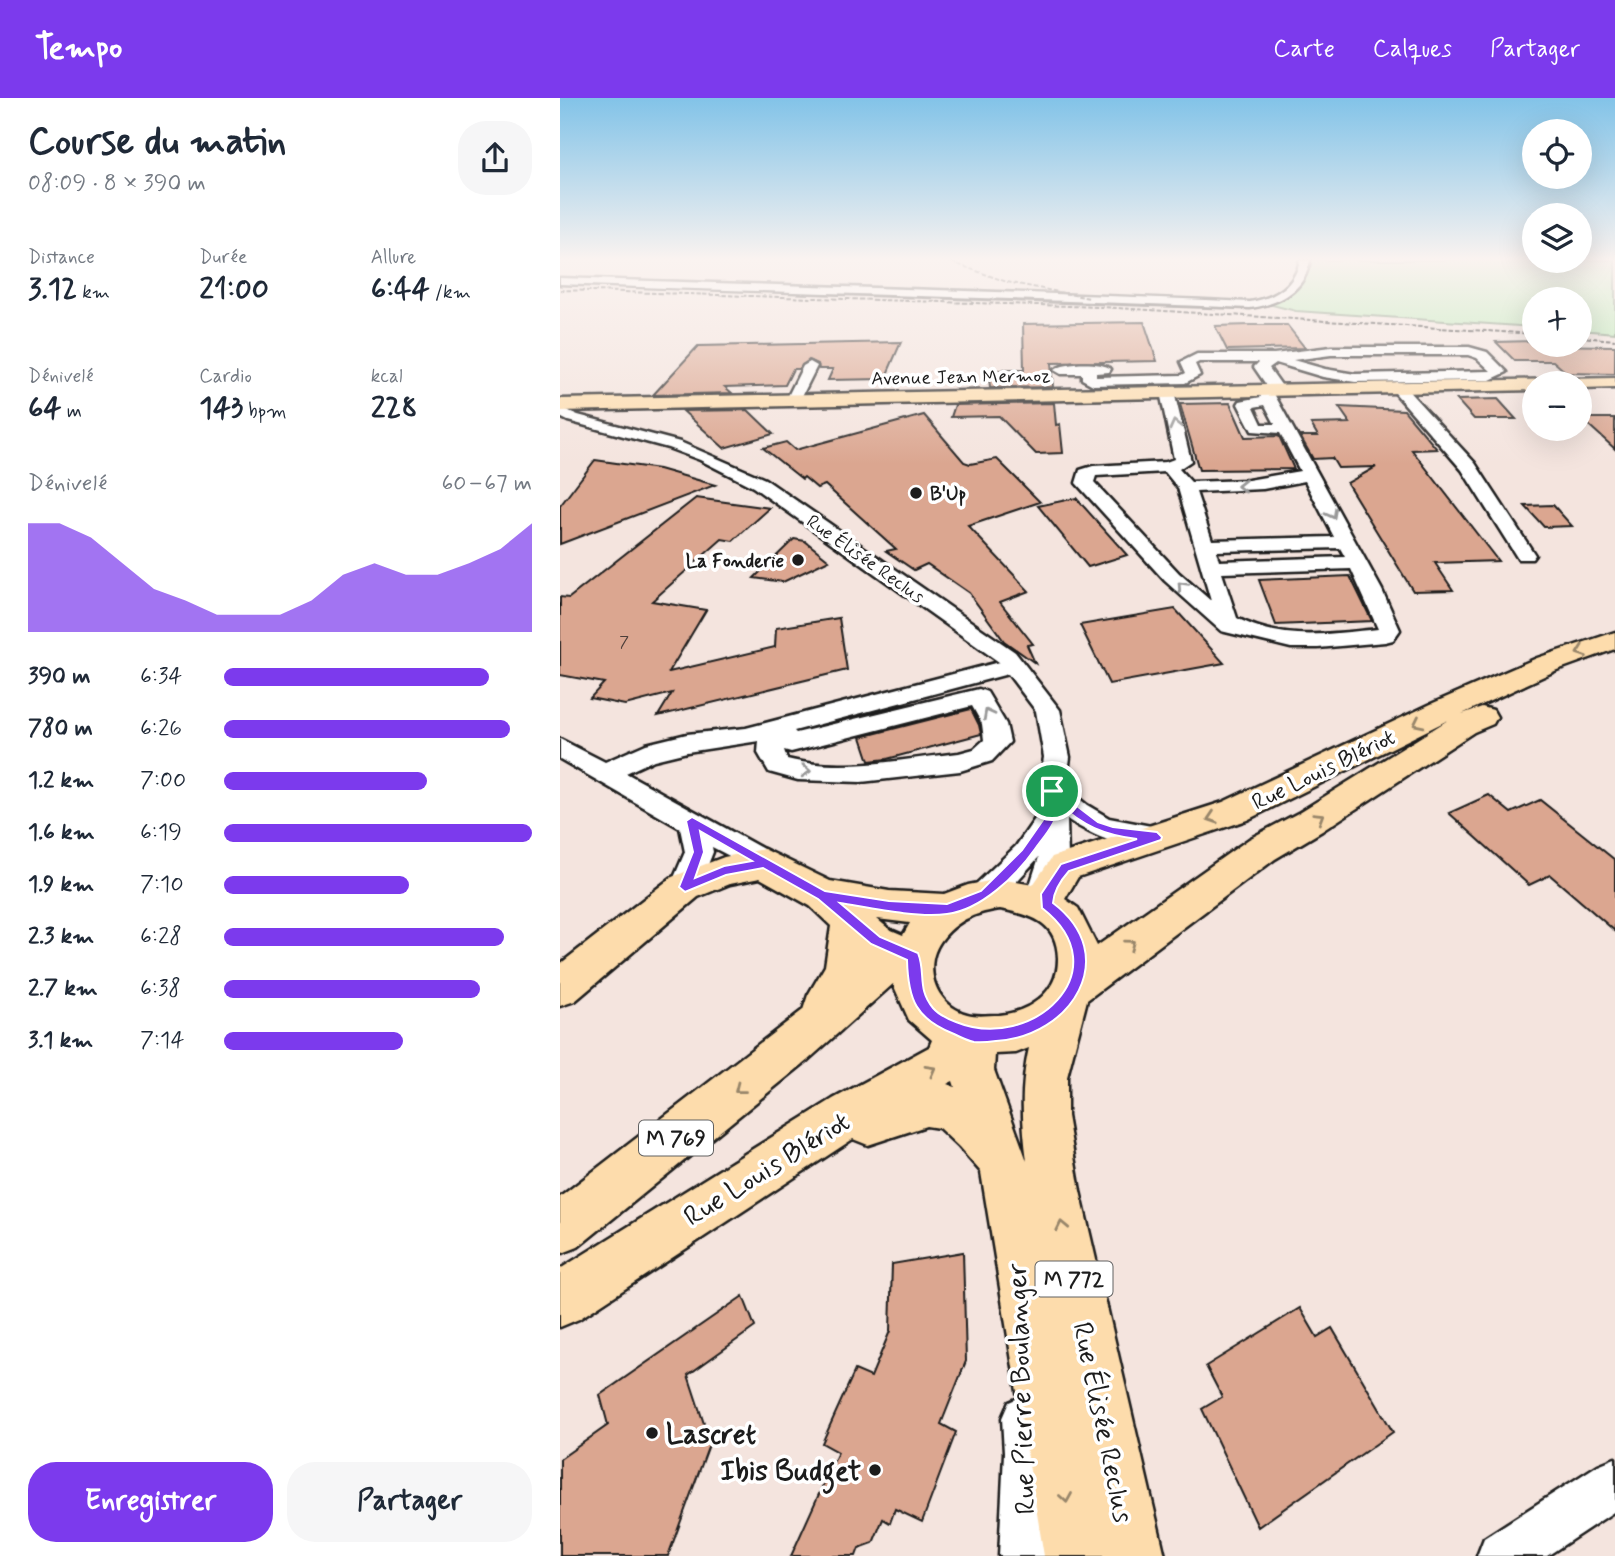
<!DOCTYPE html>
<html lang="fr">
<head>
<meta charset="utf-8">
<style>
  :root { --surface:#fff; --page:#f6f6f7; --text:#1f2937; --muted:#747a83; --accent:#7c3aed }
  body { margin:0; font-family:Mynerve,sans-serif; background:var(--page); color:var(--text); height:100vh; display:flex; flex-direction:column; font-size:26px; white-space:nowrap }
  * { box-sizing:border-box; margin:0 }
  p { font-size:23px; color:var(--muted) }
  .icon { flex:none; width:38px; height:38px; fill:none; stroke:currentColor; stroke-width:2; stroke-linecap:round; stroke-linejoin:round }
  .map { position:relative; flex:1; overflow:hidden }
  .side { display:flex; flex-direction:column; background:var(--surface); width:560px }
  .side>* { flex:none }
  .fabs { position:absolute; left:962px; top:21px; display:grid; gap:14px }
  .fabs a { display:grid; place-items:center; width:70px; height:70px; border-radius:50%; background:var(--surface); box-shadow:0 7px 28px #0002; font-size:35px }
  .pin { position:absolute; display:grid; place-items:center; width:60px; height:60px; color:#fff; margin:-30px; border:4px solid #fff; border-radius:50%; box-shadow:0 2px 7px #0007 }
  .round { display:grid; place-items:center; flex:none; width:74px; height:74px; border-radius:28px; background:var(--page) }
  .overview { display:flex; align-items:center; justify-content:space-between; height:119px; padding:0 28px }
  h1 { font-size:38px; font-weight:700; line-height:52px }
  .figures { display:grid; grid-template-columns:repeat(3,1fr); gap:10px; height:119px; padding:7px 28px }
  .figures div { display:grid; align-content:center }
  .figures b { font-size:30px; font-weight:700 }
  .figures small { font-size:19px; font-weight:400 }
  .figures p { font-size:19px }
  .chart { height:196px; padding:14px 28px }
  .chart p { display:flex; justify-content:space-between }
  .chart svg { width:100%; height:126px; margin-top:7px; fill:var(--accent); opacity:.7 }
  .cta { display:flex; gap:14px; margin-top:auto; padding:14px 28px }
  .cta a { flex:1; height:80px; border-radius:28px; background:var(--accent); color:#fff; font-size:28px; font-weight:700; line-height:80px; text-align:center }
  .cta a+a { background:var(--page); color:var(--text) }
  ul { padding:0 28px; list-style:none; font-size:23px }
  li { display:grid; grid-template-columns:112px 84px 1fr; align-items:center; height:52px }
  li i { height:18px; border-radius:9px; background:var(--accent) }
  header { display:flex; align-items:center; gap:42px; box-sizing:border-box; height:98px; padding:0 35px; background:var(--accent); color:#fff }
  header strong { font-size:33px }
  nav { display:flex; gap:38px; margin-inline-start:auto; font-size:24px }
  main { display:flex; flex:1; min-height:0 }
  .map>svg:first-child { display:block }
  .green { fill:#b2ebaf; stroke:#678466; stroke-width:2 }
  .building { fill:#dba690; stroke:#1c1c1c; stroke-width:2 }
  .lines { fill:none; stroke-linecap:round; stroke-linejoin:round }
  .minor-casing { stroke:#1c1c1c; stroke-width:5 }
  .major-casing { stroke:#1c1c1c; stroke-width:5 }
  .minor { fill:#fff; fill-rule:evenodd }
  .major { fill:#fddcac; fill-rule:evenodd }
  .rail { stroke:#1c1c1c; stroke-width:2; stroke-dasharray:4.5 2; stroke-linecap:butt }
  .oneway { stroke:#999 }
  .oneway2 { stroke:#98866b }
  .route { fill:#7c3aed; stroke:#fff; stroke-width:2; fill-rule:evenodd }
  .poi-dot { fill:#1c1c1c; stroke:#fff; stroke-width:2.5 }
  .labels { text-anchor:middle; stroke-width:7; stroke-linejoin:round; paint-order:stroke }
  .far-number-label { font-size:16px; fill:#4c3e39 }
  .far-street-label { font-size:19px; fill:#1c1c1c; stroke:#fff }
  .far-poi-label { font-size:19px; font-weight:bold; fill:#1c1c1c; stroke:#fff; text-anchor:start }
  .shield { fill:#fff; stroke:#606060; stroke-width:2 }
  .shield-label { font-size:21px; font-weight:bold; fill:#1c1c1c }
  .street-label { font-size:23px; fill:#1c1c1c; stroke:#fff }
  .near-street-label { font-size:28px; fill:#1c1c1c; stroke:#fff }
  .near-poi-label { font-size:28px; font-weight:bold; fill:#1c1c1c; stroke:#fff; text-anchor:start }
</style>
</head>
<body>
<header>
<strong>Tempo</strong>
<nav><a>Carte</a><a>Calques</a><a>Partager</a></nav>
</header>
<main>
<section class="side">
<div class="overview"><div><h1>Course du matin</h1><p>08:09 · 8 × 390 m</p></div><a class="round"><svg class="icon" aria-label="share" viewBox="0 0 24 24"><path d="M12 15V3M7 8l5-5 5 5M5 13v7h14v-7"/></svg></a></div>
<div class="figures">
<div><p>Distance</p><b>3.12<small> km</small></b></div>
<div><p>Durée</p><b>21:00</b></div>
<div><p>Allure</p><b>6:44<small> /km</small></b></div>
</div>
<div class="figures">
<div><p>Dénivelé</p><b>64<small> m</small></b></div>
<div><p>Cardio</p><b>143<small> bpm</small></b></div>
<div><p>kcal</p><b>228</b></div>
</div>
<div class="chart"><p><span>Dénivelé</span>60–67 m</p>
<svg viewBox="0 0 160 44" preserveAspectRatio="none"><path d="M0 44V6L10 6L20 11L30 20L40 29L50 33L60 38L70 38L80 38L90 33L100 24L110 20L120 24L130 24L140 20L150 15L160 6V44z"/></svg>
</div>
<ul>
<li><b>390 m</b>6:34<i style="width:86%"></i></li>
<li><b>780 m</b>6:26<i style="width:93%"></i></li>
<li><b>1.2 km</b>7:00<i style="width:66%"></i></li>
<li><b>1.6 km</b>6:19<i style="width:100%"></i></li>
<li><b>1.9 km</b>7:10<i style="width:60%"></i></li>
<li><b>2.3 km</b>6:28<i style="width:91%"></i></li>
<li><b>2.7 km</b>6:38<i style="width:83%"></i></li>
<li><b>3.1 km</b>7:14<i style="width:58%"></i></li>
</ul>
<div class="cta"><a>Enregistrer</a><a>Partager</a></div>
</section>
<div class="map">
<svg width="1055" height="1458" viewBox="0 0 1055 1458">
  <rect width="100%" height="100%" fill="#f4e4de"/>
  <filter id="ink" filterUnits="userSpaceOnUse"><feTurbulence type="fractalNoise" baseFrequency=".0143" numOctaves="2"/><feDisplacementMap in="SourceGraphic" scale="14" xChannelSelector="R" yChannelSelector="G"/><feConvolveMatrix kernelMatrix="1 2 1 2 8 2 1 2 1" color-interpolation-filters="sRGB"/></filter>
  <g filter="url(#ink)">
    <polygon class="green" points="745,162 1055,162 1055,235 1020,232 1020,201 975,201 975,229 736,213 704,205 717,201 745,171"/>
    <g class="building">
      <polygon points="584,224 597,263 491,265 493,289 430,290 428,272 464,272 463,226"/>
      <polygon points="690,227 727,227 745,250 667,252 655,228"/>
      <polygon points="972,243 975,247 1055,248 1055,276 1007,275 993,263 955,263 936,244"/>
      <polygon points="341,244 325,281 268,282 273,271 259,271 258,266 249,262 239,271 233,271 225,287 165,289 172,295 93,297 138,248"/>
      <polygon points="938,301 956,321 914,321 897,302"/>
      <polygon points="494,305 496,327 500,326 503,355 476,356 439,318 391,319 395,307"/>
      <polygon points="670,305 685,339 719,338 734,371 639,372 620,306"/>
      <polygon points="779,309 844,312 877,351 852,352 938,463 875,465 893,492 853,493 787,385 816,369 778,370 772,360 753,361 740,338 758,338 751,326 790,325"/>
      <polygon points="188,312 213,336 164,350 123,313"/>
      <polygon points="364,317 404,364 410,366 437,361 480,404 408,428 469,493 440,504 473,546 467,547 475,565 444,543 409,495 367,466 354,472 326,453 336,451 265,387 257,390 244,379 242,381 203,350 226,344 235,352"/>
      <polygon points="1021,320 1055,320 1055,351"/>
      <polygon points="35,362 99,371 155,387 0,446 0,408"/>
      <polygon points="136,400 210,410 173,443 162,441 92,503 146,512 109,574 215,549 216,530 279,520 287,572 98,618 112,595 65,607 30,600 44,585 0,577 0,499 9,500"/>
      <polygon points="516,400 567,457 528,469 478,408"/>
      <polygon points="993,407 1012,428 984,429 965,408"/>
      <polygon points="234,441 245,443 269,462 223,484 194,480"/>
      <polygon points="790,478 812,523 716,527 699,482"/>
      <polygon points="615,511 664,565 549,586 520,527"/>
      <polygon points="411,611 419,627 421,636 327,661 309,663 301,639"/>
      <polygon points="929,697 951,715 980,702 1055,762 1055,833 990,777 969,787 889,715"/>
      <polygon points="403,1154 406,1263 381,1326 396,1334 362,1424 335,1411 330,1425 323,1421 313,1445 299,1450 296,1458 231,1458 278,1354 262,1345 295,1272 311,1279 330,1233 332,1166"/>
      <polygon points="183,1198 195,1229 128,1277 150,1344 108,1458 0,1458 0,1361 48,1327 40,1297"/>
      <polygon points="740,1210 757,1239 772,1230 833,1334 698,1429 642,1311 662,1299 646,1268"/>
    </g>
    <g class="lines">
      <defs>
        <g id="minor">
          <path d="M740 162H750C745 193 719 206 690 210 460 200 230 195 0 186V180C230 188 460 193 690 204 715 200 735 188 740 162Z"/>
          <path d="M771 249H909L927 254 947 274 930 282 795 284 763 279 716 265 709 270 724 291 722 294H713L822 492 840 532 833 542 825 544 758 550H731L661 533 605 483 516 385 520 372 533 368 606 364 614 361 600 294 607 290 614 294 631 363 619 371 631 384 688 382 740 373 720 335 692 333 678 306 680 303 701 299 697 291 699 288H707L694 269 699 264H639L635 266 640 277 625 285 533 287 522 281V276H501L494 272C504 264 541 263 551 271L549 274 536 275V279L622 277 626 275 621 264 637 256H714ZM771 257H908L917 260 931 273 795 276 765 271 733 262ZM705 307 715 326H702L694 309ZM605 374 618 390 651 503 619 475 534 384 536 378ZM745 383 774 439 652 442 636 394 703 391ZM780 450 785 459 659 463 656 453ZM791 471 818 531C768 536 723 544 677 520L662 475Z"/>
          <polygon points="250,264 257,268 240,302 233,306 228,305 226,302 243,268"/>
          <polygon points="836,284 841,285 915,365 975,457 972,461 958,461 902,372 829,288"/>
          <path d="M0 309 18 317 120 344 205 381 455 554 500 612 510 659 506 690 527 707 549 720 607 731 611 739 607 747C575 756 533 739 507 721L508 760 494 801 483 805 472 801 468 793 479 759 436 806 425 809 414 806 410 797 414 788 456 748 479 715V693L484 659 476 613 448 576 234 633 236 635 419 591 427 594 446 626 450 644 432 663 400 673 301 684 238 682 209 674 198 655 199 643 127 654 94 662 66 675 214 757 219 765 214 773 204 776 152 749 153 754 136 797 125 801 114 797 110 789 125 754 120 730 0 661V641L45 664 86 646 127 636 186 630 439 564 193 389 140 362 108 350 8 323 0 319ZM412 608 422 626 424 642 414 651 399 655C344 661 282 675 227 661L224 652 231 654Z"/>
          <path d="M465 1297 481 1304C501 1350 491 1409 489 1458H439L444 1355 442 1320 449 1304Z"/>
          <polygon points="1055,1360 1055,1413 987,1458 917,1458 924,1440 1038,1367"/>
        </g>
        <g id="major">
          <polygon points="1055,280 1055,290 1020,291 1020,285 975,285 975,292 0,313 0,301"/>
          <path d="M1055 534V551L997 572 902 616 922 609 933 612 937 619 933 626 914 634 762 733 715 761 527 902 507 979V1018L520 1093 605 1458H484L421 1074 399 1049 379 1030 366 1028 308 1047 293 1041 19 1221 0 1229V1171L273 1001 369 949 372 942 349 922 333 886 248 962 18 1149 0 1156V1099L243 912 248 897 265 868 271 828 250 808 200 780 170 786 138 799 15 903 0 908V866L112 779 164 759 204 751 270 783 329 793 384 796 408 787 440 781 473 787 492 759 663 704 871 606 977 560ZM888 622 738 715 689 741 537 848 518 810 505 801 518 779 687 722ZM440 811C471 817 497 823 498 860 498 869 497 877 492 886 481 905 460 915 439 917 428 917 417 919 407 916 373 906 361 865 384 839 399 821 418 814 440 811ZM317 821 350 825 343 837 329 831ZM469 950C460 989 462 1024 467 1063L434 972 435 956 456 955ZM393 983 395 989 387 986Z"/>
        </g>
      </defs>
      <use href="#minor" class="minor-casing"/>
      <use href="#major" class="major-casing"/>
      <use href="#minor" class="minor"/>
      <use href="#major" class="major"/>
      <g class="rail">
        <polyline points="386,162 447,184 529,200"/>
        <polyline points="0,192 541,209 975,236"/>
        <polyline points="1020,239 1055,242"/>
      </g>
    </g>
    <defs><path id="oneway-chevron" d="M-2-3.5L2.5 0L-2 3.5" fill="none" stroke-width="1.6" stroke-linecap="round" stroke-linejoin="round" transform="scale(1.75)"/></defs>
    <g class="oneway">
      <use href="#oneway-chevron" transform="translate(615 327) rotate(-104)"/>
      <use href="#oneway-chevron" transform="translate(682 388) rotate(179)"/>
      <use href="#oneway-chevron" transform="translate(772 416) rotate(62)"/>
      <use href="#oneway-chevron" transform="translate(622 488) rotate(-133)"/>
      <use href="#oneway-chevron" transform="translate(428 616) rotate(-118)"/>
      <use href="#oneway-chevron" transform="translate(246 673) rotate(4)"/>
    </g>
    <g class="oneway2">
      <use href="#oneway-chevron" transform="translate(1021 554) rotate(160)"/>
      <use href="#oneway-chevron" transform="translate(858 625) rotate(154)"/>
      <use href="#oneway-chevron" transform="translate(759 719) rotate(-32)"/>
      <use href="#oneway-chevron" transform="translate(652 720) rotate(162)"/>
      <use href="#oneway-chevron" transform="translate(570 846) rotate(-36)"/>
      <use href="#oneway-chevron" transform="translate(371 972) rotate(-29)"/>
      <use href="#oneway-chevron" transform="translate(179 991) rotate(142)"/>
      <use href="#oneway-chevron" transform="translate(502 1128) rotate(-102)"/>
      <use href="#oneway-chevron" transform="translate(506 1400) rotate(81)"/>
    </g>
  </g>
  <linearGradient id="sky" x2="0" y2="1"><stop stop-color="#82c3e8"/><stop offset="0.44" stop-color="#faf3f0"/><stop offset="1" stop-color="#faf3f0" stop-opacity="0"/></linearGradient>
  <rect width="1055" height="366" fill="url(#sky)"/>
  <path class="route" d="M492 689 538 724 553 729 597 734 602 739 601 742 509 773C501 782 494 792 493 805 563 858 511 939 436 943 429 944 421 945 414 944 408 943 400 939 394 936 356 921 348 902 347 862L311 846 258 801 203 770 166 777 125 794 119 789 133 754 126 723 132 719 265 793 329 803 387 806 421 793 462 752 488 715 487 693ZM498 705C523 728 544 737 577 741L501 766 481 796 482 810C562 872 472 955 396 924 388 921 379 917 373 910 357 891 366 875 358 855L320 839 280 805C311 810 356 820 387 816 421 812 456 778 475 751 485 737 499 723 498 705ZM140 733 192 763 164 768 135 780 144 754Z"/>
  <g class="poi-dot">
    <circle cx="356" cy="395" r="7"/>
    <circle cx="238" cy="462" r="7"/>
    <circle cx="92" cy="1335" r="7"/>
    <circle cx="315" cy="1372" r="7"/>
  </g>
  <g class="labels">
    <g class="far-number-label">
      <text x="64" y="549">7</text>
    </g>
    <g class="far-street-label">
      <text transform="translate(401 278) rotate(-1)" y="7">Avenue Jean Mermoz</text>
      <text transform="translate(306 460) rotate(35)" y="7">Rue Élisée Reclus</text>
    </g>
    <g class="far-poi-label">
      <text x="370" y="402">B'Up</text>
      <text x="224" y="469" text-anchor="end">La Fonderie</text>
    </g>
    <g class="shield">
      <rect x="79" y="1022.5" width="74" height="35" rx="5"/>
      <rect x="475.5" y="1163.5" width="77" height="35" rx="5"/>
    </g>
    <g class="shield-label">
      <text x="116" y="1047">M 769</text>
      <text x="514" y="1188">M 772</text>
    </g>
    <g class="street-label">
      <text transform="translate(763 671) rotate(-26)" y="8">Rue Louis Blériot</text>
    </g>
    <g class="near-street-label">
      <text transform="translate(206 1070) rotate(-32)" y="10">Rue Louis Blériot</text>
      <text transform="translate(460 1291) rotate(-92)" y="10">Rue Pierre Boulanger</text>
      <text transform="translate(544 1324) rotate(78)" y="10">Rue Élisée Reclus</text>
    </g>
    <g class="near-poi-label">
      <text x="106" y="1345">Lascret</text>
      <text x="301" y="1382" text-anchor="end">Ibis Budget</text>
    </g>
  </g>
</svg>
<div class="fabs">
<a><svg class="icon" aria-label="locate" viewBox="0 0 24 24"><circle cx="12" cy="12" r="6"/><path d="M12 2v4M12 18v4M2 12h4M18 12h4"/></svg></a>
<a><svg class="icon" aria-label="layers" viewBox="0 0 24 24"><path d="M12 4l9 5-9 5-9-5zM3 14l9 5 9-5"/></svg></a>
<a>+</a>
<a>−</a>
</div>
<div class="pin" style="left:492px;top:693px;background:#1e9e55"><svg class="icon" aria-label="arrive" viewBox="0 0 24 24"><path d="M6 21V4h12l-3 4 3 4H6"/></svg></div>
</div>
</main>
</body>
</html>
